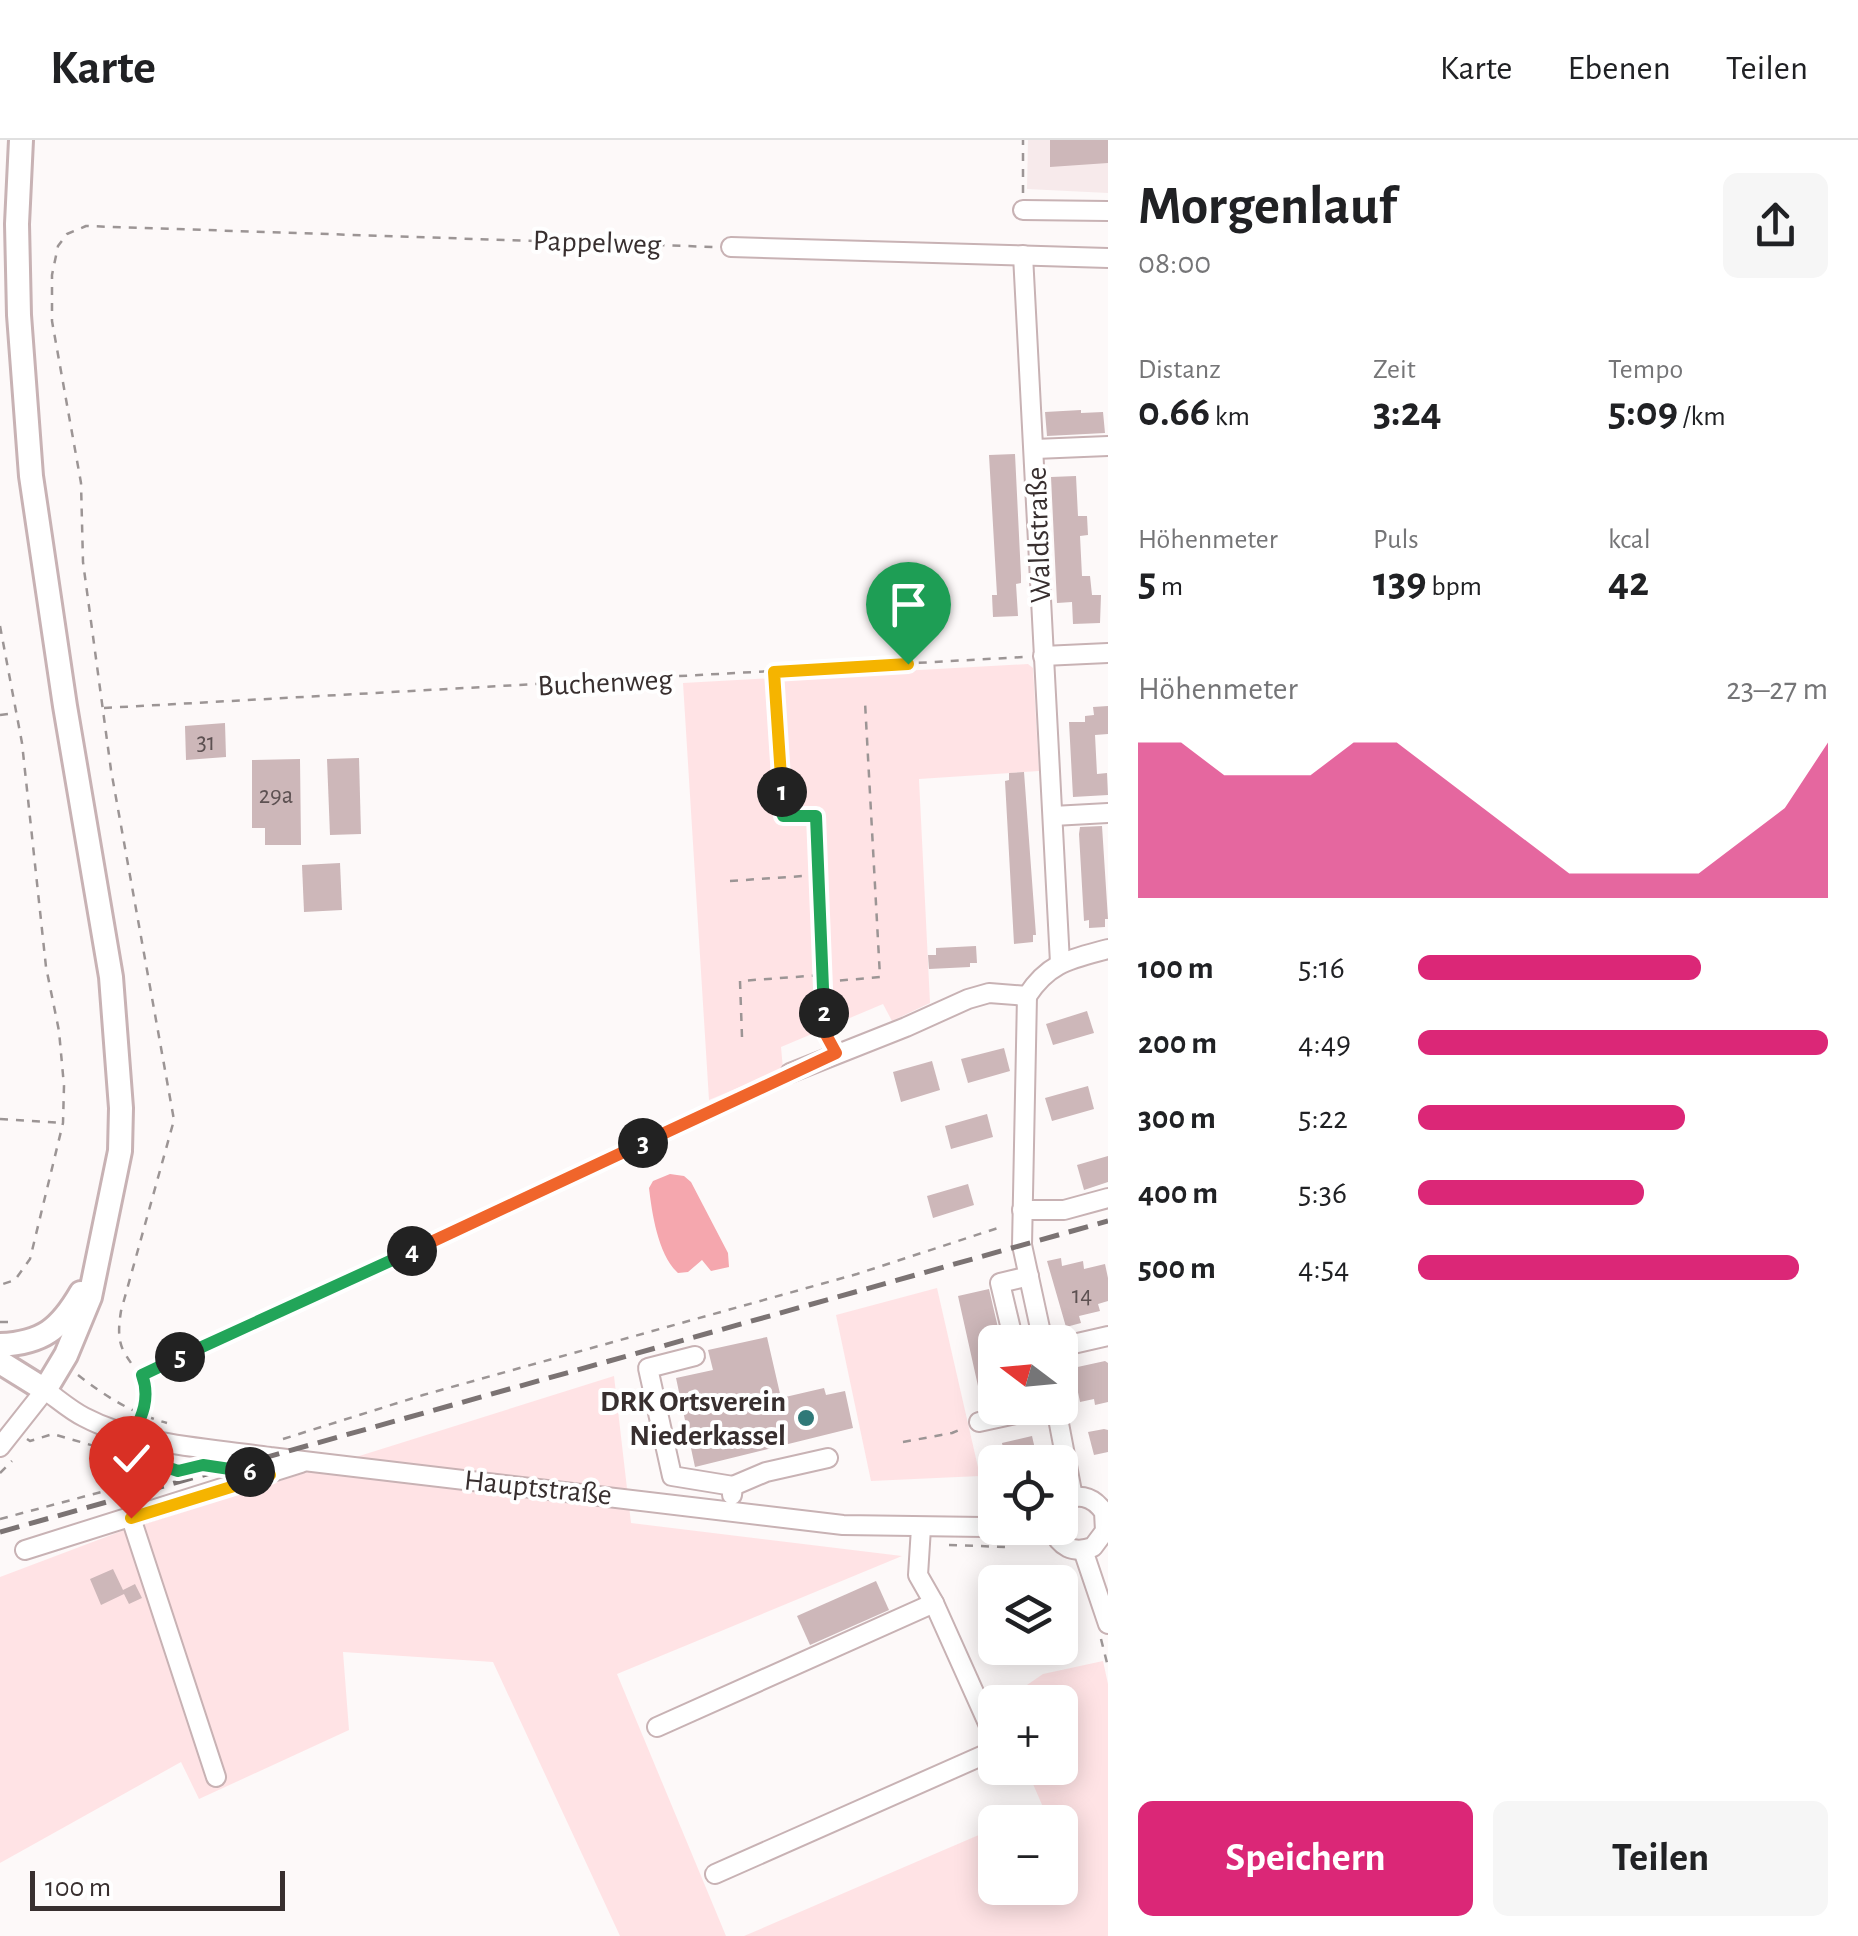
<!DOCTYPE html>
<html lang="de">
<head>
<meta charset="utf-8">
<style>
  :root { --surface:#fff; --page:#f6f6f6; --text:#202124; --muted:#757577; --line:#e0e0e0; --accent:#db2777 }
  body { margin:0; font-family:"Alegreya Sans",sans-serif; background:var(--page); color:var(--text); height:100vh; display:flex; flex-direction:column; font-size:38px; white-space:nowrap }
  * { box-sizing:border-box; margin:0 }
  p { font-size:32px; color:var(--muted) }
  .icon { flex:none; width:55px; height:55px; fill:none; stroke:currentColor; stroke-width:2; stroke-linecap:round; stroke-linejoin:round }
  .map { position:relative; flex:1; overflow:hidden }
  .panel { display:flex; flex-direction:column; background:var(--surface); width:750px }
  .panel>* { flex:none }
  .needle { width:65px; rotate:286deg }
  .controls { position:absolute; left:978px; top:1185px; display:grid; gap:20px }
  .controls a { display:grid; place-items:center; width:100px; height:100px; border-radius:15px; background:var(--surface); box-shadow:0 5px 25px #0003; font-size:50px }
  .scale { position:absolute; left:30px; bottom:25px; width:255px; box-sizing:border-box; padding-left:10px; border:5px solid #382f2f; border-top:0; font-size:28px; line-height:35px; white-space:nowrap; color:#382f2f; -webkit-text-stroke:8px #fff; paint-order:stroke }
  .pin { position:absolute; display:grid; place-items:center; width:85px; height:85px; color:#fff; margin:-102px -42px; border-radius:50% 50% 50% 0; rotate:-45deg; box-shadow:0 0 10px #0007 }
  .pin .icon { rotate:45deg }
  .km { position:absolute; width:50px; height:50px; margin:-25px; border-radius:50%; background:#222; color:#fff; font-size:28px; line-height:50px; text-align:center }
  .round { display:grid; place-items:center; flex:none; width:105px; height:105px; border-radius:15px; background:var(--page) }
  .headline { display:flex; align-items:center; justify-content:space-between; height:170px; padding:0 30px }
  h1 { font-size:55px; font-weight:700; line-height:75px }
  .figures { display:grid; grid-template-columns:repeat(3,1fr); gap:15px; height:170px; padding:10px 30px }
  .figures div { display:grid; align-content:center }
  .figures b { font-size:42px; font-weight:700 }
  .figures small { font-size:28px; font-weight:400 }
  .figures p { font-size:28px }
  .chart { height:280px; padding:20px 30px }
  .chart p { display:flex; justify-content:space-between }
  .chart svg { width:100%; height:180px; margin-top:10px; fill:var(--accent); opacity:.7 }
  .button { display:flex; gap:20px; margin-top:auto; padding:20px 30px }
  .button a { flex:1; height:115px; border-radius:15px; background:var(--accent); color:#fff; font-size:40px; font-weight:700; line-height:115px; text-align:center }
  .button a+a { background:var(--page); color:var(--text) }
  ul { padding:0 30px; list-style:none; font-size:32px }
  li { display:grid; grid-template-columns:160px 120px 1fr; align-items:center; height:75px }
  li i { height:25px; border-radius:12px; background:var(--accent) }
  header { display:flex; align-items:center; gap:60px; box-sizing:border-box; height:140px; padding:0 50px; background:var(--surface); border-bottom:2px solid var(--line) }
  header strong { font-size:48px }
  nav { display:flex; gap:55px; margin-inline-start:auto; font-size:35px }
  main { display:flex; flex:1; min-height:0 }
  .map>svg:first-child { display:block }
  .built { fill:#f7eaeb }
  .green { fill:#ffe3e5 }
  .water { fill:#f5a7ae }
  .building { fill:#cdb7b9 }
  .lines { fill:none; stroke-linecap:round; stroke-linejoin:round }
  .minor-casing { stroke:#c8b2b4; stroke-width:22 }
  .major-casing { stroke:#c8b2b4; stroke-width:28 }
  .path { stroke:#9c9595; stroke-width:2.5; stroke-dasharray:8 8; stroke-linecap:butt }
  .minor { stroke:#fff; stroke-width:18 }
  .major { stroke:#fff; stroke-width:22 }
  .rail { stroke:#7b7373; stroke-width:5; stroke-dasharray:20 10; stroke-linecap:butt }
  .split-1-casing { stroke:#fff; stroke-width:20 }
  .split-2-casing { stroke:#fff; stroke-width:20 }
  .split-3-casing { stroke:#fff; stroke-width:20 }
  .split-4-casing { stroke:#fff; stroke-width:20 }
  .split-5-casing { stroke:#fff; stroke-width:20 }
  .split-6-casing { stroke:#fff; stroke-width:20 }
  .split-7-casing { stroke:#fff; stroke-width:20 }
  .split-1 { stroke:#f5b400; stroke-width:12 }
  .split-2 { stroke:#22a559; stroke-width:12 }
  .split-3 { stroke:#f0652b; stroke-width:12 }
  .split-4 { stroke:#f0652b; stroke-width:12 }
  .split-5 { stroke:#22a559; stroke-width:12 }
  .split-6 { stroke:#22a559; stroke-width:12 }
  .split-7 { stroke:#f5b400; stroke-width:12 }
  .poi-dot { fill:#307978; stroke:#fff; stroke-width:4 }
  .labels { text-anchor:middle; stroke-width:8; stroke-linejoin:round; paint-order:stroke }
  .number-label { font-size:25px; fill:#5d5152 }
  .street-label { font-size:30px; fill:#382f2f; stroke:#fff }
  .poi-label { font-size:30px; font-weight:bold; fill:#382f2f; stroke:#fff; text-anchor:end }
</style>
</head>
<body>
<header>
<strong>Karte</strong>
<nav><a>Karte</a><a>Ebenen</a><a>Teilen</a></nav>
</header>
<main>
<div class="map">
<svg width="1108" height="1796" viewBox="0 0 1108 1796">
  <rect width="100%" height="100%" fill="#fdf9f9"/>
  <polygon class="built" points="1028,0 1108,0 1108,53 1027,49"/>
  <g class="green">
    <polygon points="1028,524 1033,528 1039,631 919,639 930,863 892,881 883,864 781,907 783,929 709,960 683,543"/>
    <polygon points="937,1148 980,1336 871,1341 836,1175"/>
    <polygon points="614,1236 631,1383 902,1416 617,1534 726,1796 620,1796 493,1522 343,1512 349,1590 199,1659 181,1622 0,1723 0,1437 127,1389"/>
    <polygon points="1103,1521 1108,1544 1108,1796 744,1796 995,1688 995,1748 1060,1748 1060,1682 1008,1682 1043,1667 1026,1628 1060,1628 1060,1562 1002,1562 1043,1534"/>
  </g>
  <path class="water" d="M670 1034 684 1036 691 1042 728 1113 729 1127 711 1131 702 1120 688 1132 678 1133C658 1115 652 1073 649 1048L653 1041Z"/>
  <g class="building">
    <polygon points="1050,0 1108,0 1108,23 1050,27"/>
    <polygon points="1081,270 1081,273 1103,272 1105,293 1047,296 1045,272"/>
    <polygon points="1015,314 1021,436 1021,443 1016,444 1018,476 993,477 992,455 997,455 989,315"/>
    <polygon points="1076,336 1078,376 1087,376 1088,395 1080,396 1082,436 1090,436 1092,455 1101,455 1100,483 1073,484 1072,462 1057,463 1051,337"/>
    <polygon points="1108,566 1108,594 1095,595 1097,634 1107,633 1108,655 1073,657 1069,582 1085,582 1085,576 1094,575 1093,567"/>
    <polygon points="225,583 226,617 186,620 185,586"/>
    <polygon points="359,618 361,694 330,695 327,619"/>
    <polygon points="300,619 301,705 265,705 265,688 252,688 252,620"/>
    <polygon points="1024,632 1036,795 1033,795 1033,802 1014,804 1005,641 1009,640 1009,633"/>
    <polygon points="1102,686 1108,779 1105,779 1105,787 1089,788 1089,780 1084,781 1079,694 1080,687"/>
    <polygon points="340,723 342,770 304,772 302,725"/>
    <polygon points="976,806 977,823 970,823 970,827 929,829 928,815 936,815 936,808"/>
    <polygon points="1087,871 1094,893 1053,905 1046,884"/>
    <polygon points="1004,908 1010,931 968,943 961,919"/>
    <polygon points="932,921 940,950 901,962 893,932"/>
    <polygon points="1088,946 1094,969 1052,981 1045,958"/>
    <polygon points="987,974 993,997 951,1009 945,986"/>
    <polygon points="1108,1016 1108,1042 1084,1050 1077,1025"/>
    <polygon points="968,1044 974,1065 933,1078 927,1056"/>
    <polygon points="1061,1118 1062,1126 1083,1121 1084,1129 1105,1124 1108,1138 1108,1161 1098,1164 1100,1171 1079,1176 1081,1183 1066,1187 1047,1121"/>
    <polygon points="989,1149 999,1192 995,1193 995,1252 980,1255 958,1156"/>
    <polygon points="767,1197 781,1258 824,1248 826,1255 845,1251 853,1288 695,1327 676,1238 713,1230 708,1210"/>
    <polygon points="1105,1221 1108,1223 1108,1262 1095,1265 1094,1259 1080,1262 1073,1228"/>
    <polygon points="1104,1289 1108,1290 1108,1312 1094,1315 1088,1292"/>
    <polygon points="1032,1296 1038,1322 1006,1322 1002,1303"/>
    <polygon points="113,1429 123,1450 135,1444 142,1458 129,1464 124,1454 101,1465 90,1439"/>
    <polygon points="876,1441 889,1470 810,1505 797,1476"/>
  </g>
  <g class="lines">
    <defs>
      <g id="minor">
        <polyline points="1023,70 1107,71"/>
        <polyline points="731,107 1108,118"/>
        <polyline points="1023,115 1060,823"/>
        <polyline points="1035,309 1108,306"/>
        <polyline points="1043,516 1108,513"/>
        <polyline points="1053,676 1108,673"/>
        <polyline points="1027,856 1022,1105 1043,1202"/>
        <path d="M1027 856C1049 822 1071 819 1108 809"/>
        <polyline points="790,933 906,887 968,859 989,853 1027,856"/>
        <polyline points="1022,1070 1064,1070 1108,1058"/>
        <polyline points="1014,1202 1000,1143 1029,1136"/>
        <polyline points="1060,1207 1108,1196"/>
        <polyline points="695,1216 648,1228 672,1336 733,1346"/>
        <polyline points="1056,1268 1073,1357"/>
        <polyline points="979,1282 1044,1268"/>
        <path d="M0 1307 45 1250C58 1259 70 1270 84 1277 139 1306 210 1308 270 1317L843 1385 1044 1388"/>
        <polyline points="732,1355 733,1346 766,1332 828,1318"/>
        <polyline points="131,1378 216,1637"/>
        <polyline points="921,1388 918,1435 934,1463 995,1599"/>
        <path d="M1052 1388C1059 1407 1073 1414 1093 1407L1105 1391 1104 1372C1092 1355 1076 1352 1060 1364"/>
        <polyline points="25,1410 301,1323"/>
        <polyline points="1083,1410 1108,1484"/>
        <polyline points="657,1587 934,1463"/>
        <polyline points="715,1734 995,1610"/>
      </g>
      <g id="major">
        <path d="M0 1205C43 1203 60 1189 81 1153"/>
        <polyline points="0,1222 45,1250 66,1215 90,1157 120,1011 121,968 111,837 65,566 31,336 19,175 17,84 21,0"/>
      </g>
    </defs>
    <use href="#minor" class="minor-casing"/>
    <use href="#major" class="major-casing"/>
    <g class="path">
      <polyline points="1023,53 1023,0"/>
      <polyline points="0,486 22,603 46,827 59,891 64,946 63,983 30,1119 15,1140 0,1145"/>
      <polyline points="774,534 783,677 817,675 824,891 829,900"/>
      <polyline points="104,568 1024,517"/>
      <polyline points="0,575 16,573"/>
      <polyline points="730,741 818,735"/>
      <polyline points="824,842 880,837 865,562"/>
      <polyline points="742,897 740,841 822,835"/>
      <polyline points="0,979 62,983"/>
      <polyline points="0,1182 13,1182"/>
      <polyline points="144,1234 776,940"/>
      <path d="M78 1235C106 1257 132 1273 167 1283"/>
      <path d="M141 1281C157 1240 141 1242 124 1212 117 1199 119 1184 121 1171L174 980 111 630 83 422 81 343 52 181V135L58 106 67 94 86 86 715 107"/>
      <polyline points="27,1299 30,1301 53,1294 177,1330"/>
      <polyline points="283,1299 423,1255 857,1134 1004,1086"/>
      <polyline points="903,1302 952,1293 964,1288"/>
      <polyline points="0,1333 12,1321"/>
      <polyline points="0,1379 195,1327"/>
      <polyline points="949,1405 1006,1407"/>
      <polyline points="1101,1499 1108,1527"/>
    </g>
    <use href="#minor" class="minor"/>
    <use href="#major" class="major"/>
    <polyline class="rail" points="0,1392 1108,1081"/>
  </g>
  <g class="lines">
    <defs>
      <polyline id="split-1" points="782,652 774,532 908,524"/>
      <polyline id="split-2" points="782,652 783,676 816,676 824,873"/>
      <polyline id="split-3" points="643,1003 836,913 824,891 824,873"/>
      <polyline id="split-4" points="412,1111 643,1003"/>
      <polyline id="split-5" points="180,1217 412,1111"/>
      <path id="split-6" d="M180 1217 142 1235C153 1264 136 1286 125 1313L178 1331 203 1325 250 1332"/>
      <polyline id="split-7" points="131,1378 270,1335 250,1332"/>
    </defs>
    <use href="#split-1" class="split-1-casing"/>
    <use href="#split-2" class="split-2-casing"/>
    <use href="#split-3" class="split-3-casing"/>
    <use href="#split-4" class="split-4-casing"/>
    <use href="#split-5" class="split-5-casing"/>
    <use href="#split-6" class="split-6-casing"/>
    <use href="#split-7" class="split-7-casing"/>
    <use href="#split-1" class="split-1"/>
    <use href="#split-2" class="split-2"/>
    <use href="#split-3" class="split-3"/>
    <use href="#split-4" class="split-4"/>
    <use href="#split-5" class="split-5"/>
    <use href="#split-6" class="split-6"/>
    <use href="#split-7" class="split-7"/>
  </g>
  <circle class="poi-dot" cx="806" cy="1278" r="10"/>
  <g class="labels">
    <g class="number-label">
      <text x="206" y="610">31</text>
      <text x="276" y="663">29a</text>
      <text x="1082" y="1163">14</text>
    </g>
    <g class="street-label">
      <text transform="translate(597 102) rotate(2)" y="10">Pappelweg</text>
      <text transform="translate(1038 395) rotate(-92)" y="10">Waldstraße</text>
      <text transform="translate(605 542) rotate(-3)" y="10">Buchenweg</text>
      <text transform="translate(538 1347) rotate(6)" y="10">Hauptstraße</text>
    </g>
    <g class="poi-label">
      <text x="786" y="1271">DRK Ortsverein<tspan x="786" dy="34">Niederkassel</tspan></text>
    </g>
  </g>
</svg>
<div class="controls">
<a><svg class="needle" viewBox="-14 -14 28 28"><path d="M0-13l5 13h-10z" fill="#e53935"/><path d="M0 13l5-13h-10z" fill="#757577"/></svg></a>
<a><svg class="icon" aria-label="locate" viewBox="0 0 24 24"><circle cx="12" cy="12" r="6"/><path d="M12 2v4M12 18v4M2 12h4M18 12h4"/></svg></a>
<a><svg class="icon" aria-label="layers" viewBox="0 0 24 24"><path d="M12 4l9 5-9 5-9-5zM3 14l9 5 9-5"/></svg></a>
<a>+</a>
<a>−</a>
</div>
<div class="scale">100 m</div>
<div class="pin" style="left:908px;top:524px;background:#1e9e55"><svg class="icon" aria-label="arrive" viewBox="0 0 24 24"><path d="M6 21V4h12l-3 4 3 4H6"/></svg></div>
<div class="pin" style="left:131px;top:1378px;background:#d93025"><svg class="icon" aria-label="check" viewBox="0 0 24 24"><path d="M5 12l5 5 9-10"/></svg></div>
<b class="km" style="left:782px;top:652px">1</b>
<b class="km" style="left:824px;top:873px">2</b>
<b class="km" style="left:643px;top:1003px">3</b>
<b class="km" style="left:412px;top:1111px">4</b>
<b class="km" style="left:180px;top:1217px">5</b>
<b class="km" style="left:250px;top:1332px">6</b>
</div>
<section class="panel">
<div class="headline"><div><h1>Morgenlauf</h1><p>08:00</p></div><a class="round"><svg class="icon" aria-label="share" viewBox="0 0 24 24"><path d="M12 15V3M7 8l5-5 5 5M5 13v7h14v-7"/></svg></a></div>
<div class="figures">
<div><p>Distanz</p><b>0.66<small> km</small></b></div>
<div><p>Zeit</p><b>3:24</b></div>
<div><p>Tempo</p><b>5:09<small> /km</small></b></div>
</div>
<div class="figures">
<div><p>Höhenmeter</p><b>5<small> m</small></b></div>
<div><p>Puls</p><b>139<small> bpm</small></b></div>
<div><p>kcal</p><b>42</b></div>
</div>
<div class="chart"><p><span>Höhenmeter</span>23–27 m</p>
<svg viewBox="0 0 160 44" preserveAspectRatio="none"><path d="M0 44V6L10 6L20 14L30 14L40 14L50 6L60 6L70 14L80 22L90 30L100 38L110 38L120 38L130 38L140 30L150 22L160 6V44z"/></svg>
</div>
<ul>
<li><b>100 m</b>5:16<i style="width:69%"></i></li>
<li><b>200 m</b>4:49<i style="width:100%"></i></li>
<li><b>300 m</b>5:22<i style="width:65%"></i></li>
<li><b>400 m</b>5:36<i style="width:55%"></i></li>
<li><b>500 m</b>4:54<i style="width:93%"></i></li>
</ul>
<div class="button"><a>Speichern</a><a>Teilen</a></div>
</section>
</main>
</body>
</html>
